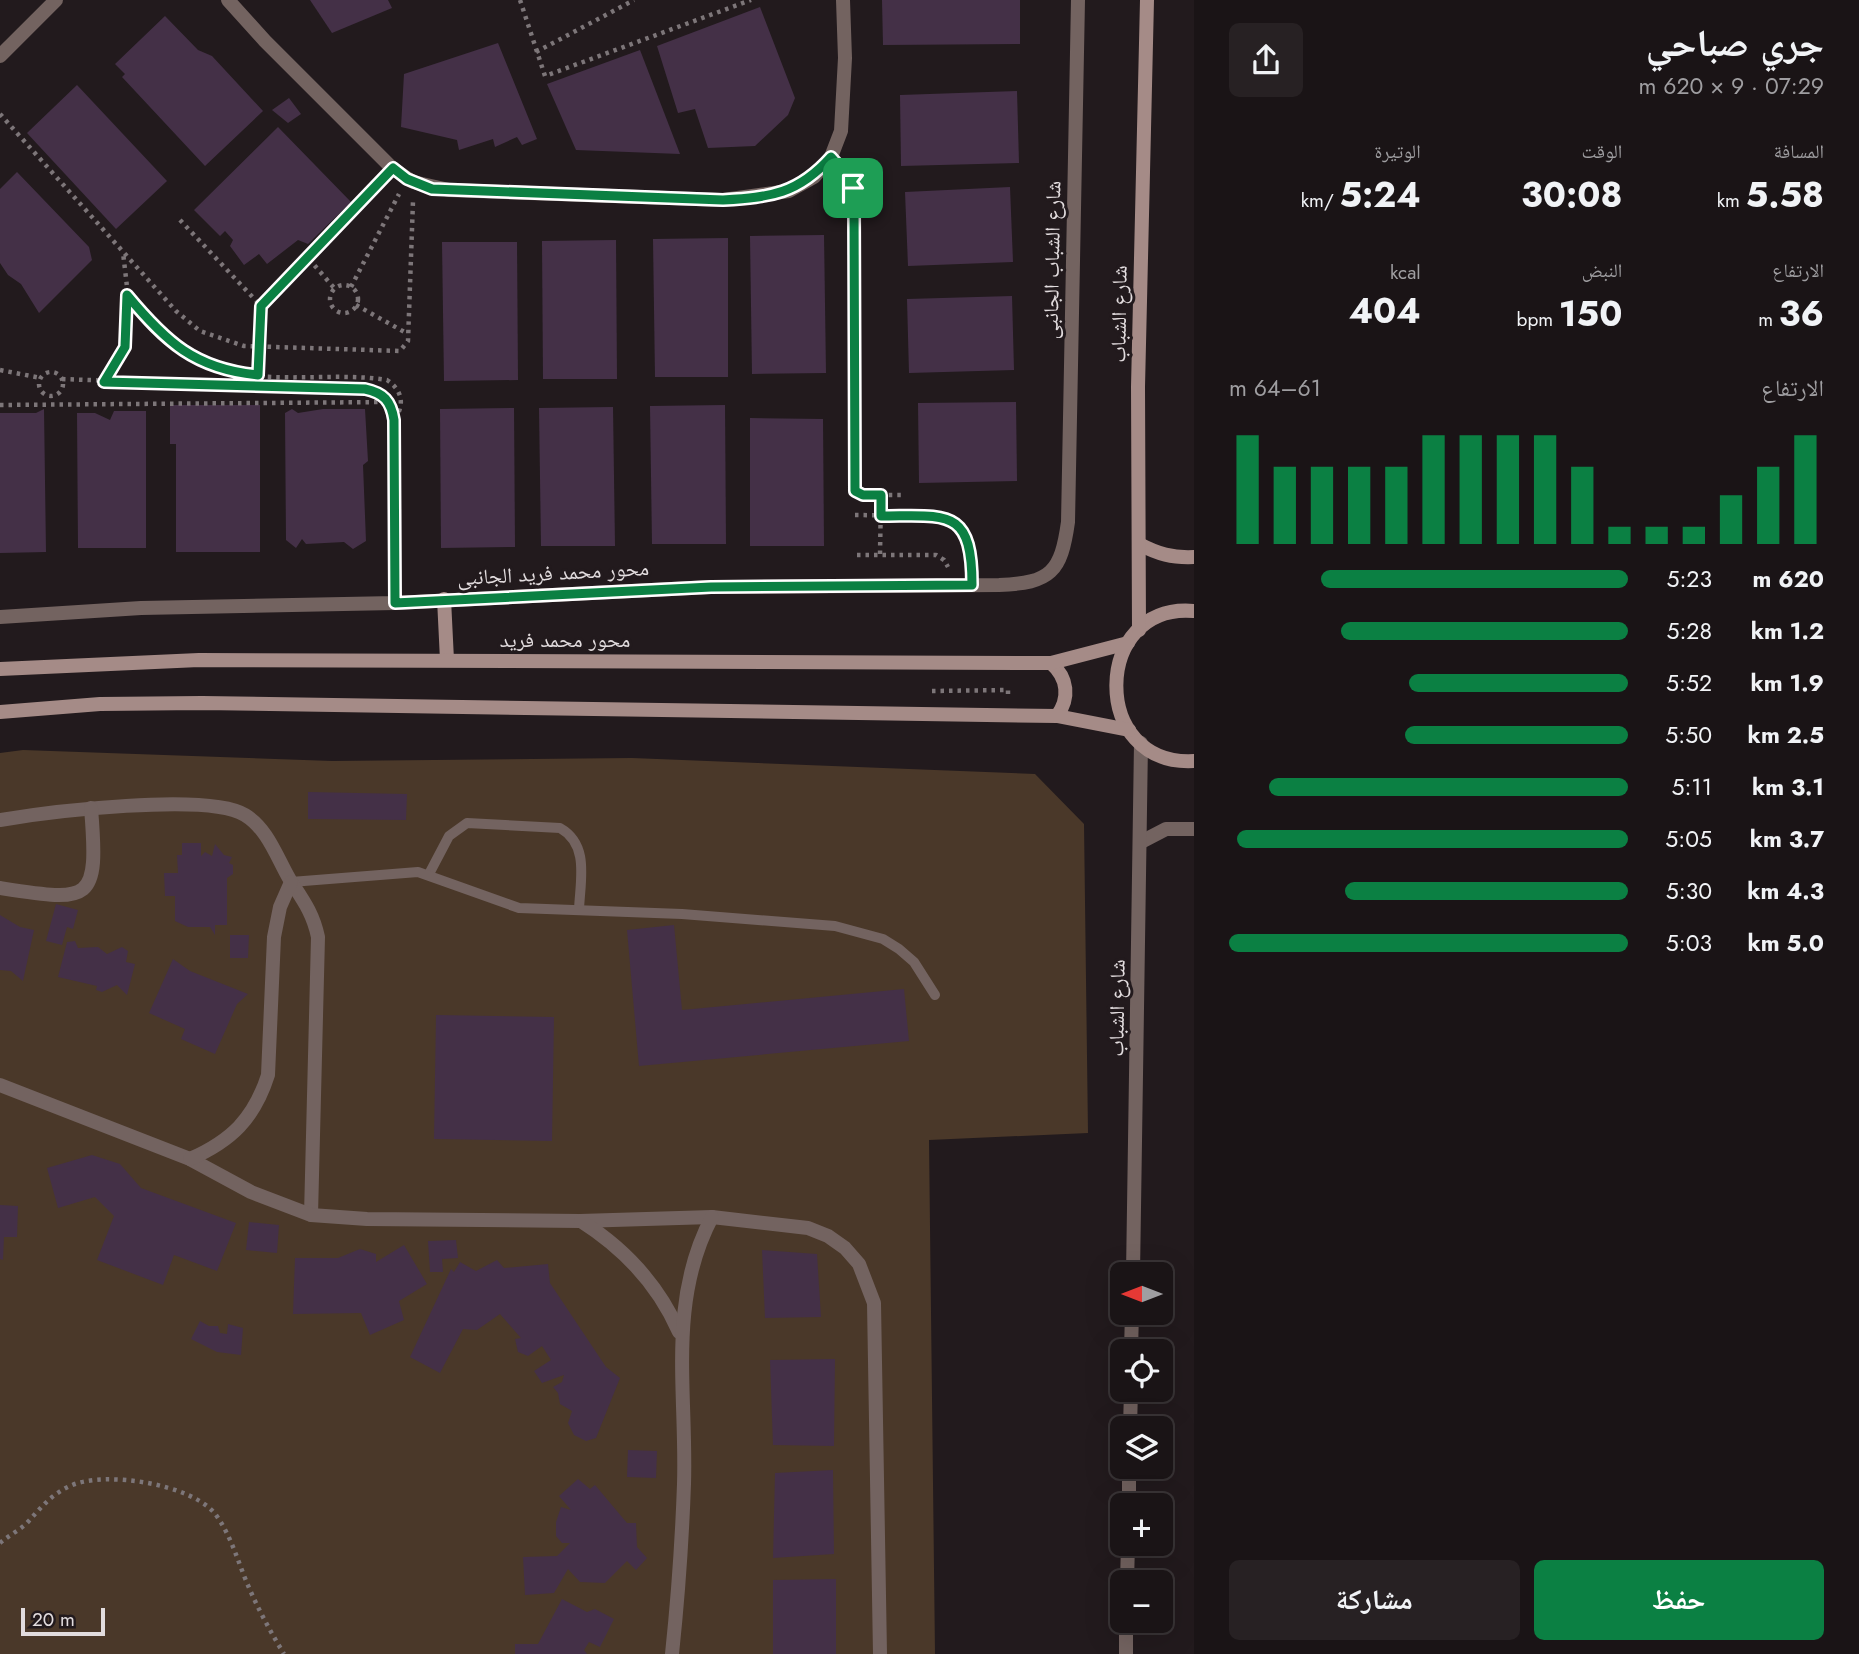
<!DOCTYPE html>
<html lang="ar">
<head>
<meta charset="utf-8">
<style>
  :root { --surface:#1a1416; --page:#272123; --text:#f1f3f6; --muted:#9f9ea1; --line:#383335; --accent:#0b8043 }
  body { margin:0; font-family:Jost,"Noto Naskh Arabic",sans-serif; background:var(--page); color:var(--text); direction:rtl; height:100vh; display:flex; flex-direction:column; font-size:26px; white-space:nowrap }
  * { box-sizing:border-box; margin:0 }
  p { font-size:23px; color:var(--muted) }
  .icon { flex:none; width:38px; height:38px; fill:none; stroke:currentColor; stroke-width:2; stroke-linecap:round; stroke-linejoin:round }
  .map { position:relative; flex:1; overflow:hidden; direction:ltr }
  .sheet { display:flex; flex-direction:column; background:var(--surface); width:665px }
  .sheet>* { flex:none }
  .needle { width:46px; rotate:270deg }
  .controls { position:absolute; left:1110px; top:1262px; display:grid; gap:14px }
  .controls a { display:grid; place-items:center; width:63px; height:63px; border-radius:10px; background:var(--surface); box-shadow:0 7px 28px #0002,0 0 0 2px var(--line); font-size:35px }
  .scale { position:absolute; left:21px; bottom:18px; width:84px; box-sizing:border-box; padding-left:7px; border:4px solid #e2dcde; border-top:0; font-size:19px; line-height:24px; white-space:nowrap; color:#e2dcde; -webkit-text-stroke:5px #221a1d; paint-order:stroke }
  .pin { position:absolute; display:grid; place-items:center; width:60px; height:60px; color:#fff; margin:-30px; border-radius:14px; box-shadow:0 4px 10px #0006 }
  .round { display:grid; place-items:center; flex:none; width:74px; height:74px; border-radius:10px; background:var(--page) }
  .overview { display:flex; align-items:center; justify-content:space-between; height:119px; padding:0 35px }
  h1 { font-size:38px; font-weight:700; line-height:52px }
  .metrics { display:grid; grid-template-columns:repeat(3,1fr); gap:10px; height:119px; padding:7px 35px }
  .metrics div { display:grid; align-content:center }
  .metrics b { font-size:35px; font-weight:700 }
  .metrics small { font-size:19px; font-weight:400 }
  .metrics p { font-size:19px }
  .chart { height:196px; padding:14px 35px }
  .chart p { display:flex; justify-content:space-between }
  .chart svg { width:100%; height:126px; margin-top:7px; stroke:var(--accent); stroke-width:6 }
  .button { display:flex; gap:14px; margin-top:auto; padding:14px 35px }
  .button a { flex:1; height:80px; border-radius:10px; background:var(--accent); color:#fff; font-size:28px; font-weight:700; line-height:80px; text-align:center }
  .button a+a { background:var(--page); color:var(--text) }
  ul { padding:0 35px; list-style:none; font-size:23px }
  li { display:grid; grid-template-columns:112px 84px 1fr; align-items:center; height:52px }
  li i { height:18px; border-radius:9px; background:var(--accent) }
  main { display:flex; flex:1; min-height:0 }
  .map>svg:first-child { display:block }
  .grass { fill:#4a3829 }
  .building { fill:#443047 }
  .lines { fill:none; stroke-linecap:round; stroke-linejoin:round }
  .path { stroke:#7d7679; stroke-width:4.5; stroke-dasharray:3.5 5; stroke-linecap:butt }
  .service { stroke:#736360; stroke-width:10 }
  .minor { stroke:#736360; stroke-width:14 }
  .tertiary { stroke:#736360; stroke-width:14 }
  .secondary { stroke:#a58b87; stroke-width:14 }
  .route-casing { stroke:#fff; stroke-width:14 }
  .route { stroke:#0b8043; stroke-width:9 }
  .labels { text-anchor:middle; stroke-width:6; stroke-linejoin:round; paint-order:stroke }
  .street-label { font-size:21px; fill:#e2dcde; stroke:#221a1d }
</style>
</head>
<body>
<main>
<section class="sheet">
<div class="overview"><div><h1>جري صباحي</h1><p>07:29 · 9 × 620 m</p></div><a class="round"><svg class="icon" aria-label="share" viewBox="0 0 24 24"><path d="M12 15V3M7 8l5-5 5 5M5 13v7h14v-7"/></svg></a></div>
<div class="metrics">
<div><p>المسافة</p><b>5.58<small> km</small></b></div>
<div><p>الوقت</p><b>30:08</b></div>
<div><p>الوتيرة</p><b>5:24<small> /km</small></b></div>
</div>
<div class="metrics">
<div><p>الارتفاع</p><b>36<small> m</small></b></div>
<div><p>النبض</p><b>150<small> bpm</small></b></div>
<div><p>kcal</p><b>404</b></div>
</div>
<div class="chart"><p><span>الارتفاع</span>61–64 m</p>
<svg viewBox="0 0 160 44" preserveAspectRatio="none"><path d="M5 44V6M15 44V17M25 44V17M35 44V17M45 44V17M55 44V6M65 44V6M75 44V6M85 44V6M95 44V17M105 44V38M115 44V38M125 44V38M135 44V27M145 44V17M155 44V6"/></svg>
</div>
<ul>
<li><b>620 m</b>5:23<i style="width:77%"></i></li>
<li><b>1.2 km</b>5:28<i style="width:72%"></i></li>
<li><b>1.9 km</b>5:52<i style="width:55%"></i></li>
<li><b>2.5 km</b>5:50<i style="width:56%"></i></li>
<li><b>3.1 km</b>5:11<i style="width:90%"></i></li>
<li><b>3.7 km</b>5:05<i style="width:98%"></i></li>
<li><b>4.3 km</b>5:30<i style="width:71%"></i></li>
<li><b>5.0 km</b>5:03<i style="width:100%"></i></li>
</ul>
<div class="button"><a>حفظ</a><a>مشاركة</a></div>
</section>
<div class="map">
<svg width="1194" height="1654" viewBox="0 0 1194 1654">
  <rect width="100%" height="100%" fill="#221a1d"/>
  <polygon class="grass" points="23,750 332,761 632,758 1035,774 1084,824 1088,1133 929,1140 935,1654 0,1654 0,753"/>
  <g class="building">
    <polygon points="310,0 388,0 392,8 332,33"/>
    <polygon points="882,0 1020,0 1020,44 883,45"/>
    <polygon points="760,7 795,98 788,115 755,146 708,148 695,109 678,113 657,46"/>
    <polygon points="165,16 198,50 212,56 263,111 205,166 122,77 125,74 115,64"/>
    <polygon points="498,43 537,139 522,145 517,137 495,147 493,139 459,150 457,140 401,127 404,74"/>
    <polygon points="640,50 680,154 576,150 547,84"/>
    <polygon points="77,85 167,181 116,229 27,133"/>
    <polygon points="1017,91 1019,163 901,166 900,95"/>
    <polygon points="289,98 301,114 288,123 272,110"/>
    <polygon points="278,127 351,202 308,244 298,240 267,264 259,254 244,265 230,246 233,240 225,231 220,236 194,210"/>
    <polygon points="17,172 89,247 92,260 39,313 21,284 8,275 0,263 0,189"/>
    <polygon points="1010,187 1013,262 908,266 905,192"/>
    <polygon points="824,235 826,373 752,374 750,236"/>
    <polygon points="728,238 728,377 655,377 653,239"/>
    <polygon points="616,240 617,379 543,379 542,241"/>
    <polygon points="442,242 517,242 518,380 444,381"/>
    <polygon points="1012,296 1014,370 909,373 907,299"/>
    <polygon points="1016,402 1017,481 919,483 918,403"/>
    <polygon points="170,405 260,405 260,552 176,552 176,444 170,444"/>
    <polygon points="725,405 726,544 652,544 650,406"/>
    <polygon points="613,407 615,546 541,546 539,408"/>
    <polygon points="514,408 515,547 441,548 440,409"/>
    <polygon points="44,409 46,552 0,553 0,413 36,413"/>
    <polygon points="292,409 298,413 323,409 365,409 368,461 363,465 366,541 353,549 344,542 306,544 302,539 296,548 286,540 285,413"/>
    <polygon points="114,411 146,411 146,548 78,548 77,413 95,413 110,420"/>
    <polygon points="750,418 823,419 824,546 750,546"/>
    <polygon points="308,792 407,794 406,820 308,819"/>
    <polygon points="182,843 201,843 201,856 205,852 212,856 215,844 224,855 232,857 229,863 233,865 233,874 227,878 227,925 215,925 215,935 210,927 188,927 175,921 175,896 165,896 164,873 178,873 177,855 182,855"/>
    <polygon points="56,904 78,910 73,929 67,927 62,945 46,941"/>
    <polygon points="0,915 20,927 34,930 23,981 11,971 0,970"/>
    <polygon points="674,925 682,1010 904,989 909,1041 639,1066 627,930"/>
    <polygon points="230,935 249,935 248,958 230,958"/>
    <polygon points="75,941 78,948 98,947 107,954 122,947 128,951 126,962 135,964 127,995 117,985 102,992 96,990 97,986 58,977 67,942"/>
    <polygon points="173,959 190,971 248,994 237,1004 215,1054 181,1039 185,1029 149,1013"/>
    <polygon points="436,1015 554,1017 552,1141 434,1139"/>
    <polygon points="92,1155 120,1164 141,1188 236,1223 217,1271 174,1255 163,1285 97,1260 114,1216 95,1197 58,1208 47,1168"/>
    <polygon points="0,1205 18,1206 17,1237 4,1237 3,1260 0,1259"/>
    <polygon points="249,1222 279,1225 277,1253 246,1250"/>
    <polygon points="456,1240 458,1258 442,1259 443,1272 430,1272 428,1241"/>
    <polygon points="404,1245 427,1284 399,1301 404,1320 370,1335 361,1313 293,1314 295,1258 338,1258 360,1249 376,1254 376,1262"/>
    <polygon points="762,1250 817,1254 821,1317 765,1318"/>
    <polygon points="497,1260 504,1268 548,1264 550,1283 606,1367 620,1378 596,1438 586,1441 574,1435 568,1423 572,1411 560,1404 558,1393 553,1387 562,1382 564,1375 542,1383 534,1371 551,1360 542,1346 528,1356 518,1352 515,1339 521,1338 500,1314 477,1330 463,1329 440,1373 410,1357 451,1269 454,1272 460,1262 476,1271"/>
    <polygon points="200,1321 209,1326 218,1326 220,1333 227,1334 228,1324 243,1328 241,1355 217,1352 191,1339"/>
    <polygon points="835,1359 834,1446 773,1445 770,1360"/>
    <polygon points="628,1450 657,1451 656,1478 627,1477"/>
    <polygon points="833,1470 834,1554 773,1558 775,1473"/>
    <polygon points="578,1479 590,1489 595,1485 627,1523 636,1523 637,1547 647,1558 636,1570 627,1561 605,1583 580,1582 568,1569 554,1593 525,1595 523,1557 557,1556 570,1543 562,1543 556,1536 556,1522 561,1507 571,1510 559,1496"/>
    <polygon points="836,1579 836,1654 773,1654 773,1580"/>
    <polygon points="562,1599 587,1612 595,1609 614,1619 600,1647 589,1642 584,1650 587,1654 515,1654 515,1644 538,1644"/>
  </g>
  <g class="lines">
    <g class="path">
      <polyline points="520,0 545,76 751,0"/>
      <polyline points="536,52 634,0"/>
      <polyline points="0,114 176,311 200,331 244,346 400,351 408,341 413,201"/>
      <polyline points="844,171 853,188 854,203 855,491 863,495 901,495"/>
      <polyline points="180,220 261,306 257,385"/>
      <polyline points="309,259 335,289"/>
      <circle cx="344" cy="299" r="14"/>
      <polyline points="351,287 399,194"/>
      <path d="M127 295C146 318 167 345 193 359 252 390 324 370 387 380 402 390 405 404 395 419"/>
      <polyline points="356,305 408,334"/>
      <polyline points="261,306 380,181"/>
      <polyline points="0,370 41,378"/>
      <circle cx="51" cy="384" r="12"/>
      <polyline points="62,379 377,391 390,402 394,420 395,584"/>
      <path d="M105 381C112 371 122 360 125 348 133 318 126 282 123 252"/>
      <polyline points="0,405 389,402"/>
      <polyline points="855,515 937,516 954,522 967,536 972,566"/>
      <polyline points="880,554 881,495"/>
      <polyline points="857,555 936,555 944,560 948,567"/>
      <polyline points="932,691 1008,690 1008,697"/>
      <path d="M0 1543C8 1536 18 1531 26 1524 40 1509 50 1495 70 1486 104 1470 193 1484 216 1515 231 1536 237 1559 247 1583 257 1607 270 1631 284 1654"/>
    </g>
    <g class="service">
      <path d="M429 874 449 836 467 823 560 828C590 845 580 881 579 910"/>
      <polyline points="291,882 418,872 519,908 682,914 835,926 883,939 899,949 914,962 935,995"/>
    </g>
    <g class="minor">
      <polyline points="228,0 265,41 392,168 413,182 449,190 723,200 789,191 814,177 831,157 841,131 845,58 843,0"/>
      <polyline points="0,56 56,0"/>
      <path d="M0 820C47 812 208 792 245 815 268 829 277 858 290 880 303 900 313 913 318 937L311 1215"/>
      <path d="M0 888C91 902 99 904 91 808"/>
      <polyline points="0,1085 190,1159 251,1192 311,1215 367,1219 580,1221 712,1217 808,1228 828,1236 845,1248 859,1264 874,1303 880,1654"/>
      <path d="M190 1159C231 1141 254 1119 268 1075L274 937 280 907 291 882"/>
      <path d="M581 1221C625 1249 658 1284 679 1332"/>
      <path d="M672 1654C678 1597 682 1541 684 1484 687 1392 667 1302 712 1217"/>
    </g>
    <g class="tertiary">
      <path d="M0 617 141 608 395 603 711 587 999 585C1051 583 1061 572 1068 522L1078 0"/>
      <polyline points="1141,842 1166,829 1194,829"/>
      <polyline points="1133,1274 1141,743"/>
      <polyline points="1131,1351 1132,1312"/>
      <polyline points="1130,1428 1131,1390"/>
      <polyline points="1129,1505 1129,1466"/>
      <polyline points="1127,1582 1128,1544"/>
      <polyline points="1126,1654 1126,1620"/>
    </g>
    <g class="secondary">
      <path d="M1139 544C1158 554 1172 558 1194 557"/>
      <polyline points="444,599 447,660"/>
      <path d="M1194 611C1092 602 1089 767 1194 761"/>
      <polyline points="1139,630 1138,387 1147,0"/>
      <path d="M1051 663C1068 678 1070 698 1057 716"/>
      <polyline points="0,669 199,660 1051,663 1128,643"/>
      <polyline points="0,712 100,704 202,703 1057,716 1129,730"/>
    </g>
  </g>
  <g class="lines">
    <defs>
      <path id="route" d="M831 157C845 172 852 183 854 203L855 491 863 495H881V516C947 516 972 507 972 585L711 587 395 603 394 420C391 401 384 393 365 389L104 382 125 347 127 295C166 342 195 369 258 375L261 306 393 168 407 179 432 189 723 200C771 197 798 194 831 157Z"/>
    </defs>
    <use href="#route" class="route-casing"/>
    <use href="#route" class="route"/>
  </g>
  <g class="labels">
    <g class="street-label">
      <text transform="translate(1052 260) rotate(-89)" y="7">شارع الشباب الجانبى</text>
      <text transform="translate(1119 314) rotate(-89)" y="7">شارع الشباب</text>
      <text transform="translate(553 573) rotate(-3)" y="7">محور محمد فريد الجانبى</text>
      <text x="565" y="647">محور محمد فريد</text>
      <text transform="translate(1117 1008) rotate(-89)" y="7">شارع الشباب</text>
    </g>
  </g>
</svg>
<div class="controls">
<a><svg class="needle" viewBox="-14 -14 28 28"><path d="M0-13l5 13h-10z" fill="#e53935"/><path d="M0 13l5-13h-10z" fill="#9f9ea1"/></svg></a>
<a><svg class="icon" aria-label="locate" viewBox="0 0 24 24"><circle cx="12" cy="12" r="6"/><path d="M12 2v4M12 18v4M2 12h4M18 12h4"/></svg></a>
<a><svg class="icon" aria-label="layers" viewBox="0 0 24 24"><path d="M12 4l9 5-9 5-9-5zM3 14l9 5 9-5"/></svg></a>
<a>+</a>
<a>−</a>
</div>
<div class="scale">20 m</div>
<div class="pin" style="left:853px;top:188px;background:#1e9e55"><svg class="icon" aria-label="arrive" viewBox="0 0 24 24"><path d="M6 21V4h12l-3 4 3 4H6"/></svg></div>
</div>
</main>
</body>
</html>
